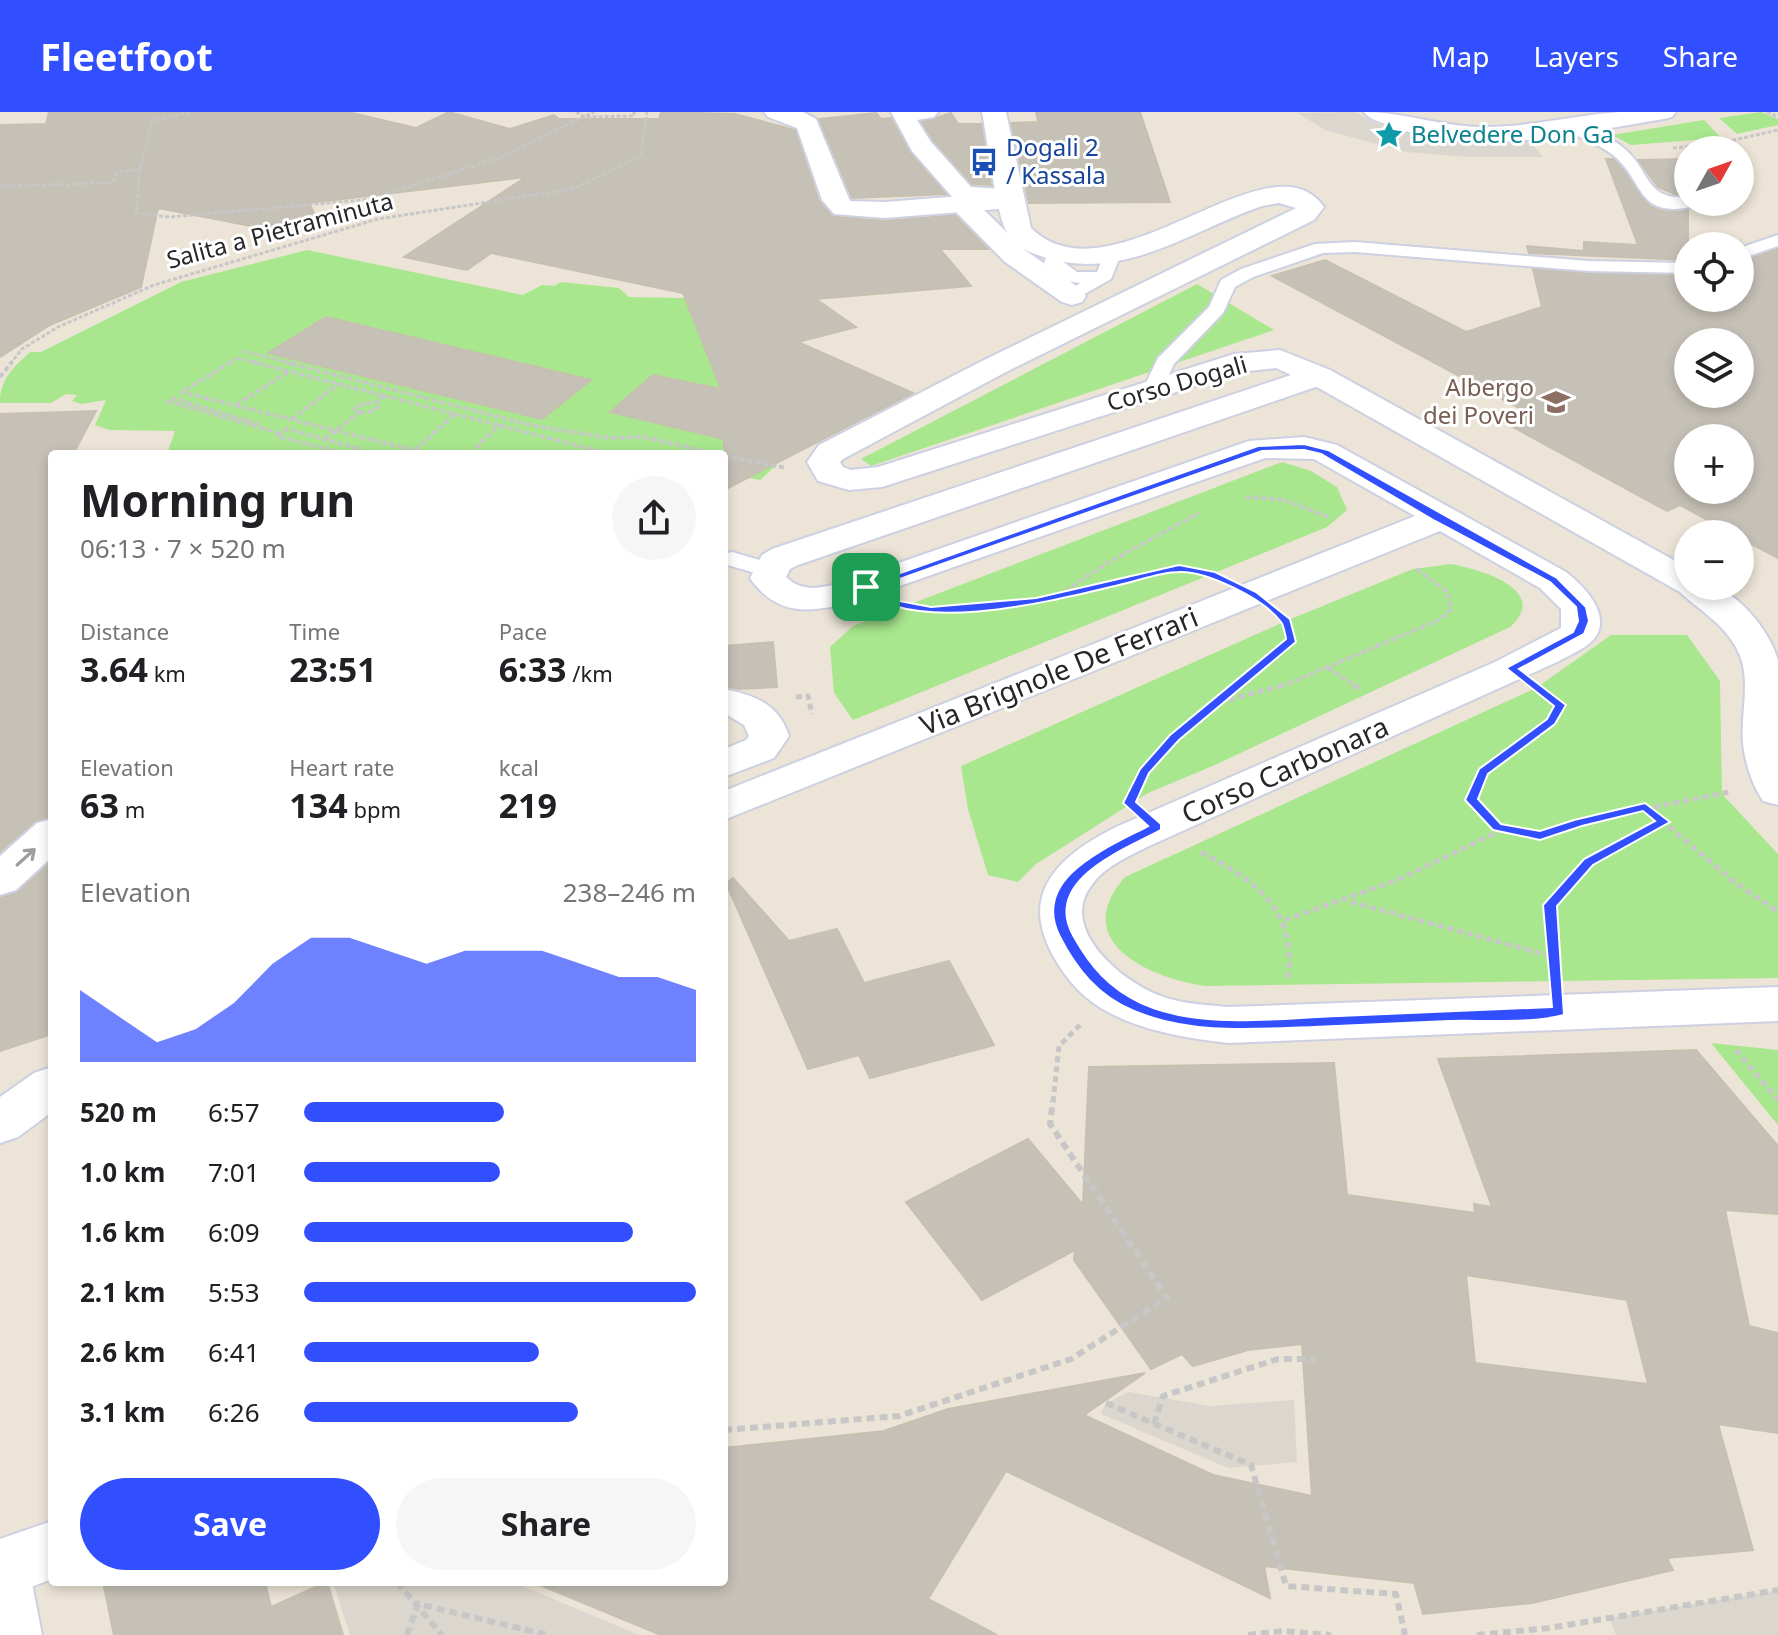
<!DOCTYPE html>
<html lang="en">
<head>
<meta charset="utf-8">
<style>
  :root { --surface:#fff; --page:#f6f6f6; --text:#202124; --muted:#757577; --accent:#314eff }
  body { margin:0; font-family:"Noto Sans",sans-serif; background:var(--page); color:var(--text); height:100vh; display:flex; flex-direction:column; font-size:30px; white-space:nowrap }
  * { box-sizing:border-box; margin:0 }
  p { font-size:26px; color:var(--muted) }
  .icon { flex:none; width:44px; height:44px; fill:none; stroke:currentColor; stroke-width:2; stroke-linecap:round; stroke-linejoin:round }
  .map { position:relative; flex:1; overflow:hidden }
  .sheet { position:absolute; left:48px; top:338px; width:680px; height:1136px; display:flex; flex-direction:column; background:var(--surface); border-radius:8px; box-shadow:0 4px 12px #0003 }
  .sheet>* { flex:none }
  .needle { width:52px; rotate:50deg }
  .buttons { position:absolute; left:1674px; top:24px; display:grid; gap:16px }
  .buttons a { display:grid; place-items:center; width:80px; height:80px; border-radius:50%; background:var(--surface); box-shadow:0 4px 12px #0003; font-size:40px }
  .pin { position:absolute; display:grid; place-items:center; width:68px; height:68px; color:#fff; margin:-34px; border-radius:16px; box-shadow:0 4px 12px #0006 }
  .round { display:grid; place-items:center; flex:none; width:84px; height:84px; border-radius:42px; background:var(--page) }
  .headline { display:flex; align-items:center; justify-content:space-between; height:136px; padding:0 32px }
  h1 { font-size:44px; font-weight:700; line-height:60px }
  .figures { display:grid; grid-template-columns:repeat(3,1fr); gap:12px; height:136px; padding:8px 32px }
  .figures div { display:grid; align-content:center }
  .figures b { font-size:34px; font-weight:700 }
  .figures small { font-size:22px; font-weight:400 }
  .figures p { font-size:22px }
  .chart { height:224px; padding:16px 32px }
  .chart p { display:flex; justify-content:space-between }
  .chart svg { width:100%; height:144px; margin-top:8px; fill:var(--accent); opacity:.7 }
  .action { display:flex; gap:16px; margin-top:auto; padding:16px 32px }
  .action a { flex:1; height:92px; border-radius:48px; background:var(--accent); color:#fff; font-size:32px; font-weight:700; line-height:92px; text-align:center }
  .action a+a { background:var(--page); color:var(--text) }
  ul { padding:0 32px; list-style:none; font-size:26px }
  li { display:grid; grid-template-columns:128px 96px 1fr; align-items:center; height:60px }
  li i { height:20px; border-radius:10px; background:var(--accent) }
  header { display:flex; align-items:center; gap:48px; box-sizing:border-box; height:112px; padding:0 40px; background:var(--accent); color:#fff }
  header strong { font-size:38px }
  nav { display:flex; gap:44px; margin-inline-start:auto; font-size:28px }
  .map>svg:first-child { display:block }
  .green { fill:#a9e78e }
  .plaza { fill:#dbd7ce }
  .building { fill:#c6c1b7; stroke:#c7c0b1; stroke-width:2; fill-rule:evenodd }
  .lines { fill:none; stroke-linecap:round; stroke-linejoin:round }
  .service-casing { stroke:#cdd0e2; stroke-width:4 }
  .pedestrian-casing { stroke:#cdd0e2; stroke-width:4 }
  .minor-casing { stroke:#cdd0e2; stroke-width:4 }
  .tertiary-casing { stroke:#cdd0e2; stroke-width:4 }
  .path-far3 { stroke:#c7c7c7; stroke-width:3; stroke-dasharray:4 2; stroke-linecap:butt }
  .path-far2 { stroke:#c7c7c7; stroke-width:4; stroke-dasharray:5 3; stroke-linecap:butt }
  .path-far1 { stroke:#c7c7c7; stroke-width:5; stroke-dasharray:6 4; stroke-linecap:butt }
  .path { stroke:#c7c7c7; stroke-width:6; stroke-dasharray:8 5; stroke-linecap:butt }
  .service { fill:#fff; fill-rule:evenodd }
  .pedestrian { fill:#fff; fill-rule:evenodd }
  .minor { fill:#fff; fill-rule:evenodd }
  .tertiary { fill:#fff; fill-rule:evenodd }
  .oneway { stroke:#9e9e9e }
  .route { fill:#314eff; stroke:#fff; stroke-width:2; fill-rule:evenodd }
  .labels { text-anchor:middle; stroke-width:6; stroke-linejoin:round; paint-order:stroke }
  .far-culture-label { font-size:24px; fill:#0d838f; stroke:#fff; text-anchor:start }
  .far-transit-label { font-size:24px; fill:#164399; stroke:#fff; text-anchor:start }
  .far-street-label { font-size:24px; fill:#272727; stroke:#fff }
  .far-education-label { font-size:24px; fill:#785e54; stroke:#fff; text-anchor:end }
  .street-label { font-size:28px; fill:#272727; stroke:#fff }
</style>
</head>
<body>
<header>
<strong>Fleetfoot</strong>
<nav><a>Map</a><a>Layers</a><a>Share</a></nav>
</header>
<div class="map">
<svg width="1778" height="1523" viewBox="0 0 1778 1523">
  <rect width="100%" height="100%" fill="#ece4d7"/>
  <g class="green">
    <polygon points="1761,0 1778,7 1778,13 1737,22 1719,6"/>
    <polygon points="1704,8 1721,26 1631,33 1612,23"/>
    <path d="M307 138 523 183 542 173 554 174 561 170 619 176 629 185 683 186 696 177 789 341 760 368 724 361V342H167L175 319 109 318 95 313 106 288 81 292 72 289 77 283 66 282 51 291H0C0 267 13 256 30 240H41L181 170Z"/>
    <polygon points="1197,172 1274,218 871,354 861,347"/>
    <polygon points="1282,350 1311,359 1337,375 1347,398 1327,415 853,608 834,581 830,535 853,514"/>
    <path d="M1451 452C1478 457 1552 477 1510 515L1215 653 1148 681 1036 752 1018 770 988 763 968 697 961 654 1286 509 1413 457Z"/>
    <path d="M1611 523H1687L1720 569 1722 682 1778 742V866L1206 874C1150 866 1068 830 1125 765L1536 576Z"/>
    <polygon points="1711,931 1778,938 1778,1013"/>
  </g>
  <g class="plaza">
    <polygon points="1355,0 1384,15 1407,20 1458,26 1529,28 1543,45 1468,45 1407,40 1325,18 1298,1"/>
    <polygon points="1129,1280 1210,1294 1294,1288 1297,1350 1228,1356 1101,1302 1106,1291"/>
    <polygon points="333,1470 513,1470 639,1523 350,1523"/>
    <polygon points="1778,1478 1778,1523 1616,1523 1609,1506"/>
  </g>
  <g class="building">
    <polygon points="49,0 348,0 416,16 449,0 510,17 554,3 559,7 659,7 661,0 735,2 795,18 819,89 832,104 885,109 955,103 988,137 940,137 971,174 816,187 856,215 798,230 913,281 724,378 724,327 610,300 653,263 721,277 683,181 491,141 467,158 404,145 526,65 309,91 315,103 276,119 158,96 141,175 50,213 0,245 0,13 46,12"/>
    <polygon points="1036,0 1140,0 1170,90 1029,91 1011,11 1038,10"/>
    <polygon points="876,1 881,7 891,6 910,41 946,82 852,86 819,7"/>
    <polygon points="951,1 958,12 981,12 991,73 972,72 933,28 922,10"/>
    <polygon points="1606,47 1613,47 1621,55 1650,94 1662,99 1688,98 1688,148 1529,141 1527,134 1584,139 1584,130 1638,133"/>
    <polygon points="1688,47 1688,82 1674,82 1658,75 1638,48"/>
    <path d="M1778 137V446L1740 426V422H1733L1680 393 1667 399 1500 308 1525 299 1272 164 1325 148 1466 220 1542 195 1533 157 1688 164V186H1740V150ZM1688 230H1740V282H1688ZM1688 326H1740V378H1688Z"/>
    <polygon points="326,205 512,249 591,268 542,307 268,241"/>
    <polygon points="96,299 73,342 52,342 52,704 35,709 0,740 0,302"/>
    <polygon points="773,530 777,575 739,577 724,574 724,534"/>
    <polygon points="52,749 52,922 0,939 0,786 18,780"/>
    <polygon points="733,766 789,829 837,817 864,871 949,849 994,933 870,966 859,943 808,957 726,771"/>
    <path d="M1696 938 1778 1034V1102L1725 1098 1749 1214 1778 1221V1321L1718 1312 1753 1438 1667 1446 1673 1458 1532 1491 1423 1502 1414 1471 1264 1454 1270 1486 1006 1359 928 1487 997 1523H661L535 1471 724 1470V1336L884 1319 948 1297 1145 1261 1084 1303 1213 1363 1312 1384 1302 1232 1248 1238 1193 1254 1182 1242 1151 1257 1074 1148 1075 1138 982 1188 906 1090 1028 1027 1083 1093 1089 955 1334 951 1347 1083 1475 1101 1474 1092 1492 1095 1438 947ZM1466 1163 1627 1188 1648 1272 1475 1251Z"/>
    <polygon points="103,1470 265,1470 271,1495 327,1470 343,1523 114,1523"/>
  </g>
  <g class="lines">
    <defs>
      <g id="service">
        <path d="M1568 9C1586 15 1612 25 1626 38 1652 62 1645 88 1688 85V90H1697L1695 94C1636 108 1645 69 1613 43 1598 31 1579 26 1563 17V11Z"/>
        <polygon points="1778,123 1778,134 1740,147 1740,136"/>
        <polygon points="1355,130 1589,149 1688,151 1688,161 1589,159 1355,140 1323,141 1253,165 1235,175 1223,201 1174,252 1160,281 1146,281 1143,277 1158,246 1209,195 1221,168 1241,157 1315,132"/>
        <polygon points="1056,135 1065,140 1062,149 1077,160 1097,160 1106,138 1112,137 1121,142 1111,167 1072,189 1063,184 1080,171 1066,169 1044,151 1050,136"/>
        <polygon points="732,440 777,453 780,458 777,463 769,465 724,452 724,442"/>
      </g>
      <polygon id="pedestrian" points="891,0 938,0 934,5 917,8 931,30 971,75 1019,78 1023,83 1019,88 977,91 1025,138 1082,178 1086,184 1082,190 1072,193 1062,190 1005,150 953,97 949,91 953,86 912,39"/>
      <g id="minor">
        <polygon points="764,0 803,0 816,7 850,89 885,90 1011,80 1020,83 1024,88 1020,93 1011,96 885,106 834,102 822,88 797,16 768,5"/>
        <path d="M1319 255 1330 258 1688 456V474C1697 474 1711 472 1719 476 1745 489 1770 521 1778 548V693L1763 689C1752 672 1745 651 1743 631 1740 598 1754 563 1734 532 1721 510 1698 497 1680 480L1308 270 1304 264 1308 258Z"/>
        <path d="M724 577C754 583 779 592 789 624L774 646 724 665V637L746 628 749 624 744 613 724 601Z"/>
        <polygon points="52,707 52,745 16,778 0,783 0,744 37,711"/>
        <polygon points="52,1409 52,1467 0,1487 0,1427"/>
      </g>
      <g id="tertiary">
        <path d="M982 0H1006L1031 116C1111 195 1270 17 1324 95L1314 108 1006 260 843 347 840 350 843 355 851 358 878 355 1234 242 1280 238 1330 258 1334 264 1330 270 798 453 790 457 786 465C802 481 822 476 841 471L1249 329 1304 325 1337 333 1566 460C1584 474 1616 506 1591 530 1582 538 1568 544 1557 550L1147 735C1127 745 1104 755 1091 774 1058 818 1124 871 1161 884 1182 892 1206 893 1228 895L1778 875V909L1228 931C1188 926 1146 920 1110 901 1086 889 1068 870 1055 847 1016 781 1060 743 1116 715L1495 550 1561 516V497L1540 476 1440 419 724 708V679L1415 404 1314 347 1265 346 854 490C811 500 778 506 750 466L762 443 772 437 1291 263 1276 256 1238 260 882 375 849 378 818 369 807 350 819 333 984 248 1296 96 1279 91 1262 94C1190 119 1125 169 1046 146 1031 141 1015 135 1007 120 996 102 987 25 982 0Z"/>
        <path d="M1364 0C1404 0 1439 14 1479 15 1527 16 1573 3 1620 0 1639 0 1657 0 1676 0L1672 5 1664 7C1576 21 1477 47 1391 14 1381 10 1370 8 1364 0Z"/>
        <polygon points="52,955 52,1000 18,1025 0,1031 0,985 34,961"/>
        <polygon points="0,1436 22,1445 31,1466 42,1523 0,1523"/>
      </g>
    </defs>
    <use href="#service" class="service-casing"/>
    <use href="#pedestrian" class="pedestrian-casing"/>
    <use href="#minor" class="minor-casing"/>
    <use href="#tertiary" class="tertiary-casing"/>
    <g class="path-far3">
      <polyline points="190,0 152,9 140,58 136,101 170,105 373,87 501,45 594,0"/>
      <polyline points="576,0 585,5 634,4 634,0"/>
      <polyline points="1767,0 1778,5"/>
      <polyline points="1673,36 1712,33 1778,18"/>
      <polyline points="0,74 112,71 117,60 140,58"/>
      <polyline points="243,239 293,252"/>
      <polyline points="238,246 261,252"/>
      <polyline points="10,252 22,237 58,215 154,173 378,107 572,77 641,44 647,0"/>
      <polyline points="228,252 239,245"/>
    </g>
    <g class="path-far2">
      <polyline points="231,250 182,280 429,342"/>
      <polyline points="253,250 610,342"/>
      <polyline points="285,250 530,313 609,326 644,325 717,342"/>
      <polyline points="0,265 12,250"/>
      <polyline points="172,286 259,312"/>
      <polyline points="167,289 279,321"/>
      <polyline points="236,293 288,260"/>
      <polyline points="360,300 374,299 379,294 376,290"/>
      <polyline points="292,307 339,272"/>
      <polyline points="325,327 360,300 355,298 356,294 376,290 384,284"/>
      <polyline points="415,338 455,302"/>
      <polyline points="359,339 372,342"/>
      <polyline points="346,342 277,324 287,317 360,337 355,342"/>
      <polyline points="470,342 500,312"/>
      <polyline points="724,344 787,356"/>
      <polyline points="1246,385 1285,388 1331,406"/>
      <polyline points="1059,483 1106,452 1199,401"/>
      <polyline points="921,497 1036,489 1179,456 1199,460"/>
      <polyline points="1328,556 1357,575"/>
      <polyline points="1232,575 1292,528 1286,509"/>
      <polyline points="1280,575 1439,508 1451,498 1448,480 1416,457"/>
    </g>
    <g class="path-far1">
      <polyline points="1354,573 1362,578"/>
      <polyline points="1547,584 1561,593 1551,609 1483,660 1471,688 1497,715 1540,724 1579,710 1729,680"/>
      <polyline points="796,585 808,584 812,602"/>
      <polyline points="1219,590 1285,573"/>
      <polyline points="1136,678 1165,635 1234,573"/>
      <polyline points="1646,695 1733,769 1778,800"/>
      <path d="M1201 740C1258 771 1296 796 1288 867"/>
      <polyline points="1351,790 1555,845"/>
      <polyline points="1285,808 1397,768 1504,717"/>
      <polyline points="1556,857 1550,793 1588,750 1663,710"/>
      <polyline points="1736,938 1778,988"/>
      <polyline points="1053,990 1059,934 1080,913"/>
    </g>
    <g class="path">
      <polyline points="1106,1291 1251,1353 1286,1474 1396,1482 1405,1523"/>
      <polyline points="1154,1312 1163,1284 1278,1247 1316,1247"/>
      <polyline points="724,1318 899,1304 1071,1247 1167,1186 1050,1012 1053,988"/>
      <polyline points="397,1470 442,1523"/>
      <polyline points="407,1523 418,1492 548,1523"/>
      <polyline points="1248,1523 1283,1519 1331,1523"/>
      <polyline points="1477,1523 1549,1516 1778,1478"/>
    </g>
    <use href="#service" class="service"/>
    <use href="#pedestrian" class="pedestrian"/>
    <use href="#minor" class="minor"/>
    <use href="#tertiary" class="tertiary"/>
  </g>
  <defs><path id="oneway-shaft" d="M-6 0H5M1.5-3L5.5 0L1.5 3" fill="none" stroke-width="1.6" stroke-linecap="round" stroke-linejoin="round" transform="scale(2)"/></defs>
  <use class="oneway" href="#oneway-shaft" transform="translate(26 745) rotate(-42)"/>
  <path class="route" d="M1304 332 1328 338 1557 466 1586 495 1589 509 1584 522 1519 557 1566 593 1555 612 1488 662 1478 687 1501 712 1540 719 1574 708 1645 691 1670 710 1593 753 1557 794 1564 903C1531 912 1483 908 1449 909 1404 911 1359 913 1314 915 1254 917 1191 923 1134 899 1098 884 1076 857 1059 823 1031 765 1109 735 1148 714L1123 691 1140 657 1170 623 1286 527C1285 522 1284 514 1281 510 1264 487 1207 459 1179 460 1160 460 1138 469 1119 473 1056 488 911 526 861 475L1258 334ZM1304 338 1321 342 1435 409 1550 470 1576 495 1578 509 1573 520 1506 556 1554 594 1547 607 1479 657 1465 688 1493 718 1540 728 1582 714 1643 699 1655 709 1584 747 1543 793 1552 895C1481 898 1410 901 1339 904 1276 906 1201 918 1141 891 1109 876 1091 855 1074 825 1041 768 1124 738 1161 718V712L1136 690 1149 661 1179 628 1296 530 1290 507 1256 480 1215 460 1179 453 1036 486 931 495 889 487 874 476 1262 339Z"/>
  <defs>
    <symbol id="sight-bare" viewBox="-9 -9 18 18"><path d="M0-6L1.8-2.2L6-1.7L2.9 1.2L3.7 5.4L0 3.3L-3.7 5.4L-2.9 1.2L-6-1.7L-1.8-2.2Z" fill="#0f9aa8" stroke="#fff" stroke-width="2.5" paint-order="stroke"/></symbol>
    <symbol id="bus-bare" viewBox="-9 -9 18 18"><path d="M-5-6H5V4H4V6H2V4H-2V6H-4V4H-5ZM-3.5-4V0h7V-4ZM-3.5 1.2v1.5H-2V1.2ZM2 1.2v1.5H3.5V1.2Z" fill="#1a4fb4" stroke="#fff" stroke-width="2.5" paint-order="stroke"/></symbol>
    <symbol id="university-bare" viewBox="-9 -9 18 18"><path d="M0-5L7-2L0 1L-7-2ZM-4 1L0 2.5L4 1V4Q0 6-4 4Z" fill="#8d6e63" stroke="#fff" stroke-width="2.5" paint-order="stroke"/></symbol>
  </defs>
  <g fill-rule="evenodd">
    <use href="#sight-bare" x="1369" y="3" width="40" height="40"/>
    <use href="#bus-bare" x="964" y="30" width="40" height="40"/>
    <use href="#university-bare" x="1536" y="270" width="40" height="40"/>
  </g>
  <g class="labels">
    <g class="far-culture-label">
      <text x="1411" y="31">Belvedere Don Ga</text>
    </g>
    <g class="far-transit-label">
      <text x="1006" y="44">Dogali 2<tspan x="1006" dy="28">/ Kassala</tspan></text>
    </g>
    <g class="far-street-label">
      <text transform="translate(280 119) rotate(-15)" y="8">Salita a Pietraminuta</text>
      <text transform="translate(1177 272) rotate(-16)" y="8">Corso Dogali</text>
    </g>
    <g class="far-education-label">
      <text x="1534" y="284">Albergo<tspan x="1534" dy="28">dei Poveri</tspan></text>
    </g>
    <g class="street-label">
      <text transform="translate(1059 559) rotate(-22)" y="10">Via Brignole De Ferrari</text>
      <text transform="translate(1285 658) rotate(-24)" y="10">Corso Carbonara</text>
    </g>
  </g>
</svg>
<div class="buttons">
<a><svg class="needle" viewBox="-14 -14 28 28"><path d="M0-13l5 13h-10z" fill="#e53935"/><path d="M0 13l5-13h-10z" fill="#757577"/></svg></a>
<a><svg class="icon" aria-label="locate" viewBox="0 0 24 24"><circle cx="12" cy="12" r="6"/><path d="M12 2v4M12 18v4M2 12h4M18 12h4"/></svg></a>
<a><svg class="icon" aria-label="layers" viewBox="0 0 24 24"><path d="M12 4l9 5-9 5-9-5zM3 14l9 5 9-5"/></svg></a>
<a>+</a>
<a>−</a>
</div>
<div class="pin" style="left:866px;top:475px;background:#1e9e55"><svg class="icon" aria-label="arrive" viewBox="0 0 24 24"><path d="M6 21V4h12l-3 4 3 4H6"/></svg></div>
<section class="sheet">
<div class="headline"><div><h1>Morning run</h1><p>06:13 · 7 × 520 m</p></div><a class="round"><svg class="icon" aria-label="share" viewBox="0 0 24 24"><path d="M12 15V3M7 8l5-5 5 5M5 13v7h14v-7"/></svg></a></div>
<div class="figures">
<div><p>Distance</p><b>3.64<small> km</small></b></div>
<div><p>Time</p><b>23:51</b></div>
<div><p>Pace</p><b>6:33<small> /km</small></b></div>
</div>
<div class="figures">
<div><p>Elevation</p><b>63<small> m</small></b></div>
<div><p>Heart rate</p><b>134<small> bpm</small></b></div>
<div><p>kcal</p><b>219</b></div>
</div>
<div class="chart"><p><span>Elevation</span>238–246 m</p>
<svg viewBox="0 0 160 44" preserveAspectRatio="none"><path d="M0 44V22L10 30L20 38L30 34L40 26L50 14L60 6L70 6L80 10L90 14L100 10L110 10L120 10L130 14L140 18L150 18L160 22V44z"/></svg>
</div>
<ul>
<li><b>520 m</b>6:57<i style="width:51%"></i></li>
<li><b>1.0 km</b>7:01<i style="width:50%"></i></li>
<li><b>1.6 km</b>6:09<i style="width:84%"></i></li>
<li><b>2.1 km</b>5:53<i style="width:100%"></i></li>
<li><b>2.6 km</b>6:41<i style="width:60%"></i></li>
<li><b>3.1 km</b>6:26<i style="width:70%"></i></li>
</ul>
<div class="action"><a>Save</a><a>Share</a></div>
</section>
</div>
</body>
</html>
